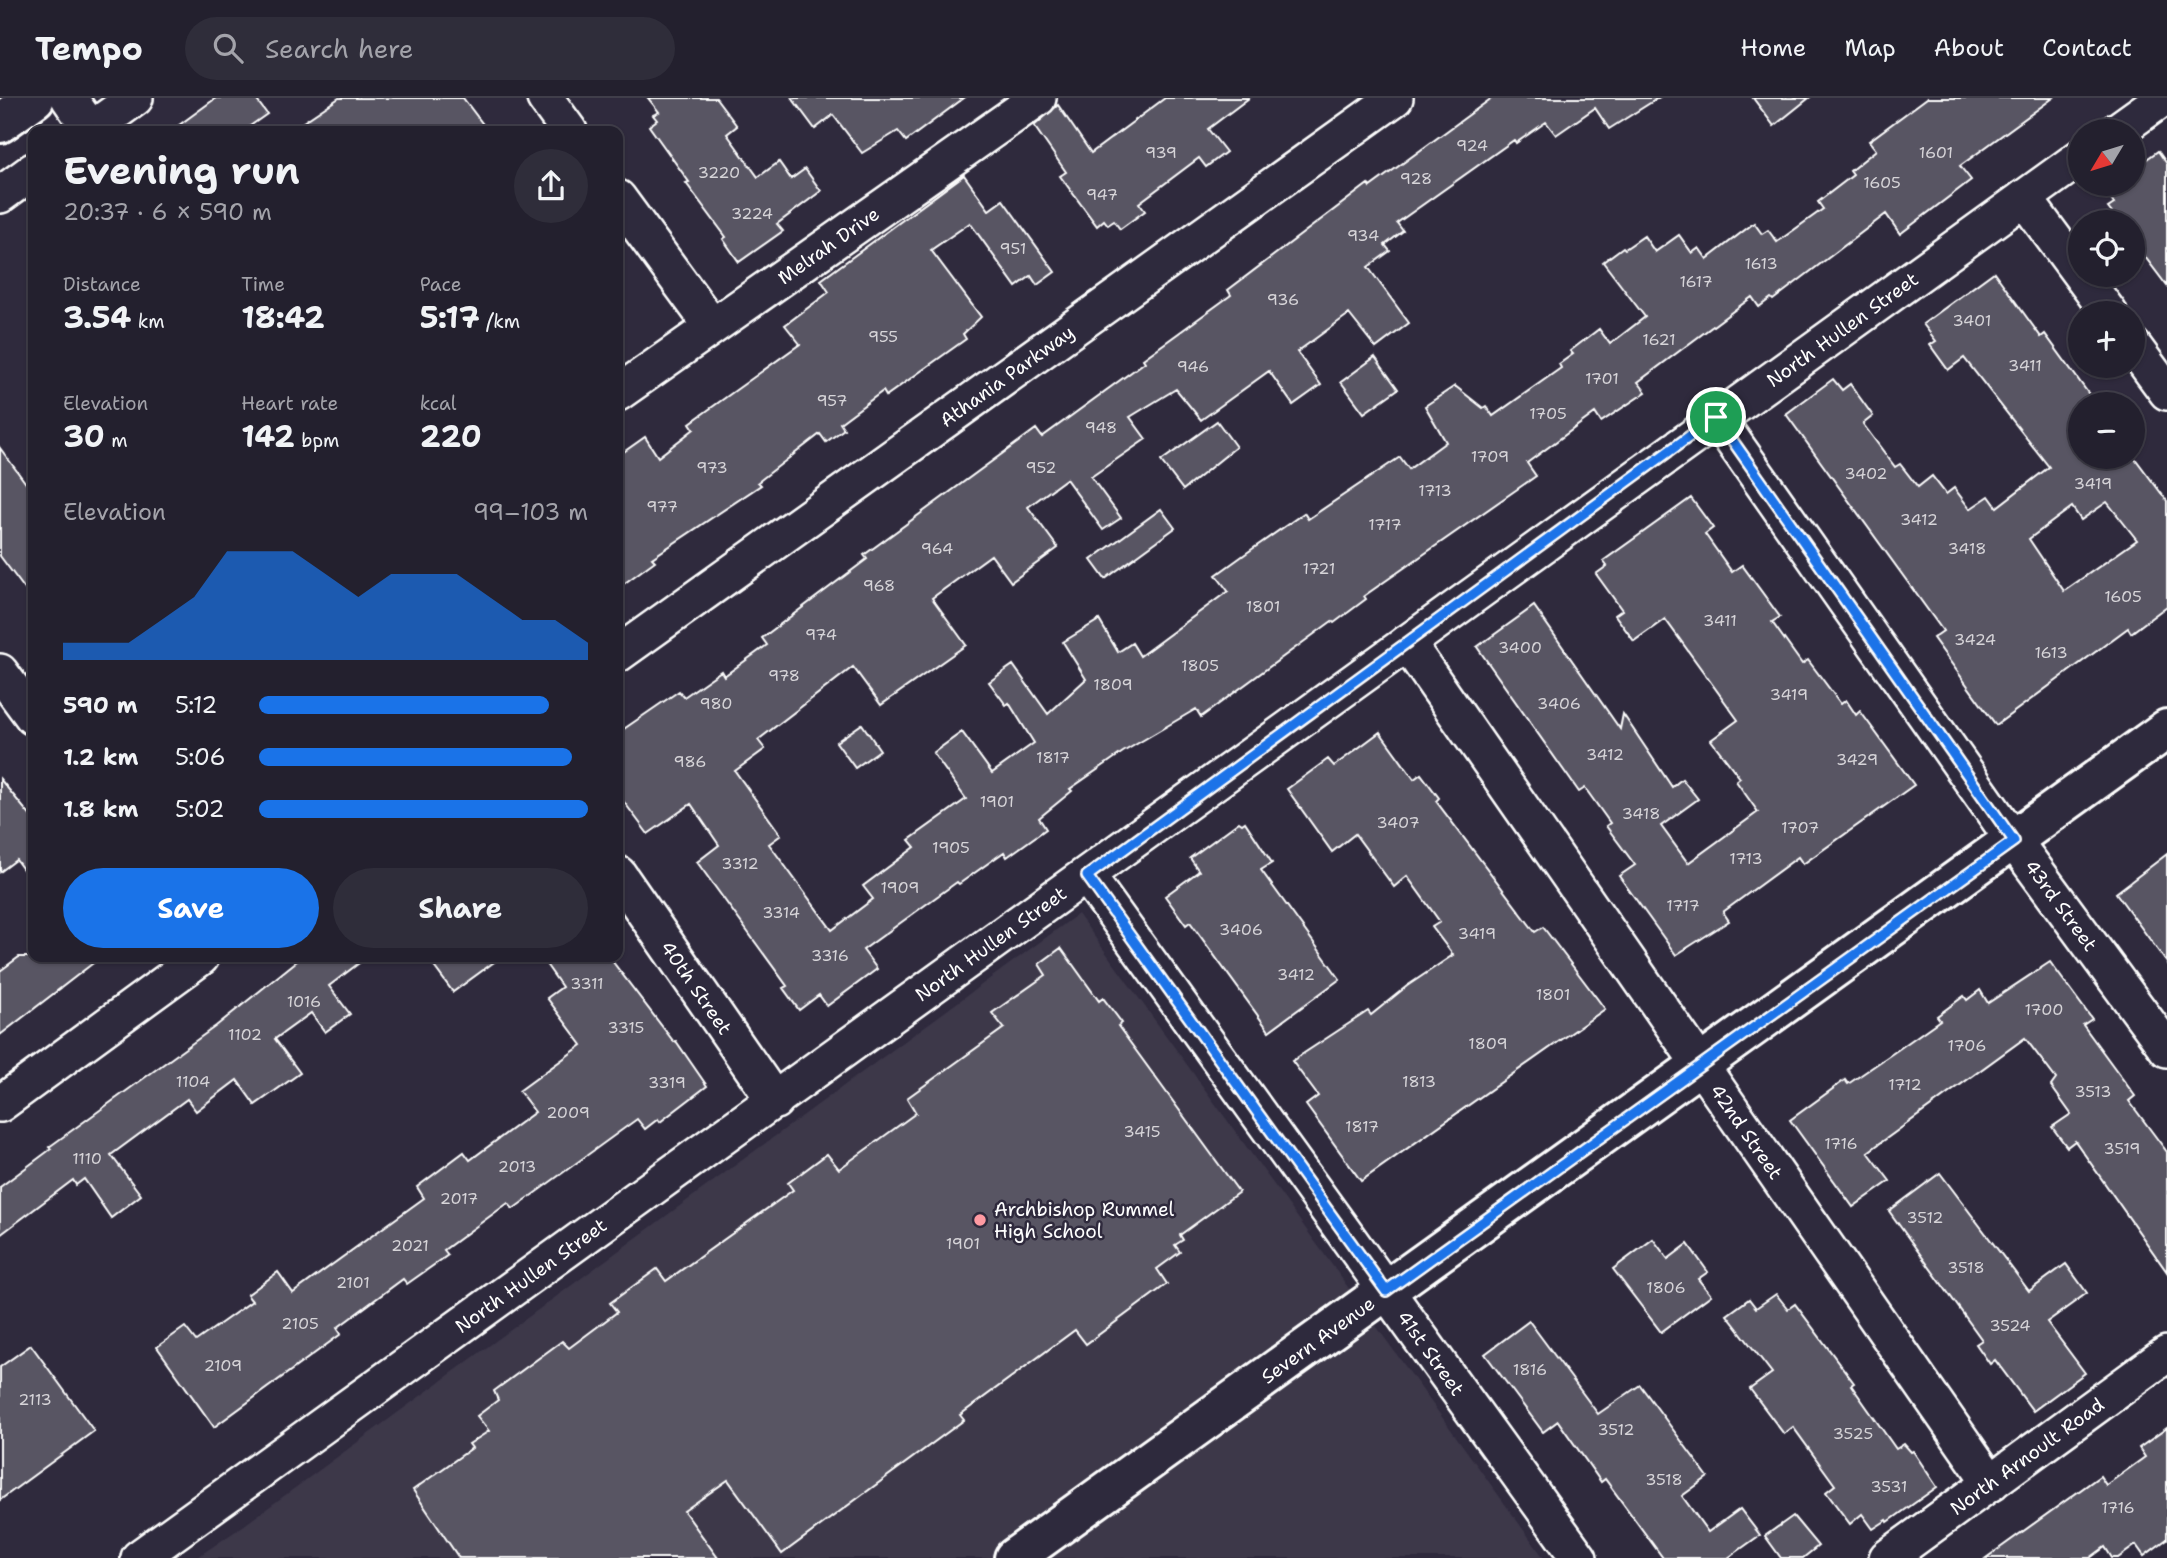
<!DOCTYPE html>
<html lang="en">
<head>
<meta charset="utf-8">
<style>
  :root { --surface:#23202e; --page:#2f2d3a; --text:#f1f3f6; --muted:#a3a3aa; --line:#403e4a; --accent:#1a73e8 }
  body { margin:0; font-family:"Shantell Sans",sans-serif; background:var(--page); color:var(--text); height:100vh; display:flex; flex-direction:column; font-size:26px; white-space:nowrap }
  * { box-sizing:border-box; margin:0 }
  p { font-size:23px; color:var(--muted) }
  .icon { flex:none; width:38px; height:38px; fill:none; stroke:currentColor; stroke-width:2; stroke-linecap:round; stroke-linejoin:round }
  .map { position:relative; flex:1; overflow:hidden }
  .side { position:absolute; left:28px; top:28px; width:595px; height:836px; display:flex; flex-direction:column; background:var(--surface); border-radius:14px; box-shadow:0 2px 5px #0004,0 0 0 2px var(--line) }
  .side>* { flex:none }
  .needle { width:46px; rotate:232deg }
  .tools { position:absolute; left:2068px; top:21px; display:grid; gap:14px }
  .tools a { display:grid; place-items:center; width:77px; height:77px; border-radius:50%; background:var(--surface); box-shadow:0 2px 5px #0004,0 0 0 2px var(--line); font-size:35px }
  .pin { position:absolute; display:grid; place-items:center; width:60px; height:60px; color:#fff; margin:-30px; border:4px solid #fff; border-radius:50%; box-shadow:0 2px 7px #0007 }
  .round { display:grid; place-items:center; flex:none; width:74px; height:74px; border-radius:37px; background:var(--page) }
  .headline { display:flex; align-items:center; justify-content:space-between; height:119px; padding:0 35px }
  h1 { font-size:38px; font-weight:700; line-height:52px }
  .stats { display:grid; grid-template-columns:repeat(3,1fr); gap:10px; height:119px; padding:7px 35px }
  .stats div { display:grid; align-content:center }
  .stats b { font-size:30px; font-weight:700 }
  .stats small { font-size:19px; font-weight:400 }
  .stats p { font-size:19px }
  .chart { height:196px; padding:14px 35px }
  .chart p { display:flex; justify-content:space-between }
  .chart svg { width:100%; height:126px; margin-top:7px; fill:var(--accent); opacity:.7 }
  .button { display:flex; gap:14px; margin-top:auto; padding:14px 35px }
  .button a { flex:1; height:80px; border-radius:42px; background:var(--accent); color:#fff; font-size:28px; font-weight:700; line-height:80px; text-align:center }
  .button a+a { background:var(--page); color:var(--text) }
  ul { padding:0 35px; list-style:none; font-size:23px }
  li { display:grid; grid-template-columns:112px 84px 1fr; align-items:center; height:52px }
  li i { height:18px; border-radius:9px; background:var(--accent) }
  header { display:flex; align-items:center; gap:42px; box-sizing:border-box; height:98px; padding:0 35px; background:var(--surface); border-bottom:2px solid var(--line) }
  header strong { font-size:33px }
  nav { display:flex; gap:38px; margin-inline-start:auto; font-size:24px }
  .search { width:490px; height:63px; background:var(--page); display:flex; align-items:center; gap:18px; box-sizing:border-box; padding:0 24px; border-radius:38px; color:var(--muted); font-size:26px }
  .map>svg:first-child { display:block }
  .built { fill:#3c3749 }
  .building { fill:#595564; stroke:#fff; stroke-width:2; fill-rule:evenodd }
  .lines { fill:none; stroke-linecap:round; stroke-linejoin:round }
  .minor-casing { stroke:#fff; stroke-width:40 }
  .tertiary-casing { stroke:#fff; stroke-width:44 }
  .trunk-casing { stroke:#fff; stroke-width:44 }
  .minor { stroke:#2f2a3d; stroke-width:35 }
  .tertiary { stroke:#2f2a3d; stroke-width:38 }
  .trunk { stroke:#2f2a3d; stroke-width:38 }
  .route-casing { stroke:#fff; stroke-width:14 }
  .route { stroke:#1a73e8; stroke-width:9 }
  .poi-dot { fill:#ff9aa2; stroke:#2f2a3d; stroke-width:2.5 }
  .labels { text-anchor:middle; stroke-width:5; stroke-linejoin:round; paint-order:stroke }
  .number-label { font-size:16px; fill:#d6d4d8 }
  .street-label { font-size:19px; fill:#fff; stroke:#2f2a3d }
  .poi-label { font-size:19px; fill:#fff; stroke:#2f2a3d; text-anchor:start }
</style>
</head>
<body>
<header>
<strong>Tempo</strong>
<div class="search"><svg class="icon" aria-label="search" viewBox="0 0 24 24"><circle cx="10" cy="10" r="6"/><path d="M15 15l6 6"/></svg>Search here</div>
<nav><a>Home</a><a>Map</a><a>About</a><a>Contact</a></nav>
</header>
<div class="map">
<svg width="2167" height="1460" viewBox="0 0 2167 1460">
  <rect width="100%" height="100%" fill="#2f2a3d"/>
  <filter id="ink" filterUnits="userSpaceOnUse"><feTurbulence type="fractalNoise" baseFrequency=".0143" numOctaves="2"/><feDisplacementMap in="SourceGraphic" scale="14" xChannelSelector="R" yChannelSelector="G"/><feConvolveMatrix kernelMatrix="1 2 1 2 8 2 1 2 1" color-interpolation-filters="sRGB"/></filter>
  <g filter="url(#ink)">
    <polygon class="built" points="1078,816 1544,1460 196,1460 243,1428"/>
    <g class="building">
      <polygon points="216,0 255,0 267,16 243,33 171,33"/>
      <polygon points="339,0 463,0 488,33 290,33"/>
      <polygon points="648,0 716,0 737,28 727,36 758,79 779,64 791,81 805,71 821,93 777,126 783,133 739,164 723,141 726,139 686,85 689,84 649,28 657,22 653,17 659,14"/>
      <polygon points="792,0 964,0 906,43 898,33 862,55 833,17 815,31"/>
      <polygon points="1165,0 1249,0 1208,31 1226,54 1206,69 1199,60 1139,105 1145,113 1120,131 1114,123 1108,127 1104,122 1097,128 1060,78 1066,74 1034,28 1058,7 1091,55"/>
      <polygon points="1492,0 1658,0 1609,31 1595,10 1556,37 1546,24 1516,45 1514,42 1397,125 1403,133 1385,147 1390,153 1368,169 1409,225 1376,250 1349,216 1297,254 1321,287 1293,307 1269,273 1201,322 1176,291 1130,319 1146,341 1091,379 1121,420 1103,432 1066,381 1028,409 1058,450 1011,484 991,457 932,500 966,547 881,607 853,569 758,642 765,651 735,673 781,737 769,746 832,832 873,801 863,788 915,749 909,742 966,701 933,655 962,634 992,675 1034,645 1009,605 1006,607 989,584 1013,567 1048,616 1086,581 1063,544 1099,522 1118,554 1132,545 1140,558 1228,493 1216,477 1248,454 1304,415 1308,421 1400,359 1409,371 1446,344 1425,308 1455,288 1483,310 1486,308 1493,318 1561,270 1559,266 1573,256 1570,253 1599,231 1610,246 1645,219 1603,164 1623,149 1625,151 1644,138 1655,154 1679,137 1692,155 1699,150 1707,161 1754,125 1762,136 1768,132 1777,144 1823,111 1818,104 1853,77 1850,73 1876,52 1869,43 1927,0 2053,0 1960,68 1971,82 1900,136 1886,116 1773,202 1771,200 1759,209 1752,199 1638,284 1646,294 1601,324 1595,315 1527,365 1536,378 1364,498 1366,501 1334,525 1332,523 1201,619 1196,611 1123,654 1070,691 1072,693 1039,720 1046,731 1007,759 1004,754 959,786 957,784 863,852 877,871 827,908 819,897 799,912 783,890 787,888 697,764 719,747 691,706 648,736 618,696 618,635 679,593 684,599 721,573 724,578 767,547 762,540 867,461 864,457 1036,331 1042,339 1145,264 1143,261 1231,197 1228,192 1368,86 1370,89"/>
      <polygon points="1753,0 1809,0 1774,28"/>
      <polygon points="2158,53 2167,66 2167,188 2133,143 2133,124 2119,124 2108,110 2114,106 2100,86 2133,86 2133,71"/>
      <polygon points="964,77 989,112 1003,102 1055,174 1037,187 1031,178 1016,189 970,125 931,152 981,219 963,236 966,241 886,298 883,293 840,325 844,331 826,344 820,336 758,384 761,387 652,460 655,463 618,490 618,358 645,339 658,359 694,331 690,325 800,246 785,227 829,194 821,182"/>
      <path d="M1994 174 2041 239 2045 236 2096 306H2081V359H2134L2167 403V508L2131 535 2128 530 1996 627 1933 540 1943 533 1786 316 1833 281 1842 292 1850 286 1873 318 1863 326 1895 369 1900 366 1918 389 1932 378 1946 396 1954 390 1970 411 1989 398 1997 409 2049 369 1964 260 1948 272 1930 247 1936 243 1923 226ZM2107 404 2137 442 2064 493 2029 441 2072 409 2081 422Z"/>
      <polygon points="1375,259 1398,291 1364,315 1341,284"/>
      <polygon points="1217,323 1236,349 1183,392 1161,363"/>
      <polygon points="0,350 33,395 33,502 0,458"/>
      <polygon points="1691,400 1713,430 1705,436 1732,474 1742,467 1780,519 1772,524 1802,566 1808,562 1841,606 1846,602 1856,617 1860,613 1914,687 1803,766 1798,759 1723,814 1729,823 1676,857 1619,778 1635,767 1606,728 1610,725 1585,690 1579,694 1477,549 1534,508 1620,631 1623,616 1672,689 1682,681 1698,701 1661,728 1688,765 1758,714 1736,683 1740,680 1711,642 1738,622 1665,521 1634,543 1615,517 1622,512 1596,476 1607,468 1603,463"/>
      <polygon points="1161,411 1175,430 1105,481 1091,462"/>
      <polygon points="862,626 880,652 855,670 836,644"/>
      <polygon points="1380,634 1414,681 1421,676 1439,700 1436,703 1535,834 1543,829 1605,911 1361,1083 1306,1007 1318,998 1292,963 1368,913 1371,917 1407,888 1453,857 1432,829 1440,824 1407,778 1394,789 1355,736 1332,754 1287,691 1328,661 1334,668"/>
      <polygon points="0,681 33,721 33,785 16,762 0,774"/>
      <polygon points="1239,724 1242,726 1245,724 1272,765 1261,772 1340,881 1269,933 1190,824 1186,827 1165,798 1199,773 1190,760"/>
      <polygon points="2167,756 2167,865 2116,795"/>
      <polygon points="1061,850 1099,903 1103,900 1122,925 1118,928 1239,1094 1180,1137 1183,1142 1175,1147 1180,1154 1157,1171 1167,1186 1086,1246 1075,1232 960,1317 964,1322 782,1456 728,1382 684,1413 718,1460 459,1460 413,1392 472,1350 469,1346 489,1333 477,1318 498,1302 494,1293 562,1243 569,1250 617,1214 610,1205 657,1171 666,1183 793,1092 788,1085 827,1056 839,1071 916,1015 907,1000 1004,930 992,915 1046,877 1039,866"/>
      <polygon points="19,859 101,859 0,937 0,873"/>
      <polygon points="302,859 367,859 329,888 350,916 325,934 311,915 275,941 300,975 255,1007 237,982 196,1013 187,1001 111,1057 141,1097 111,1120 84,1081 76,1087 73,1082 0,1137 0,1089 51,1051 49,1049 216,928"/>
      <polygon points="427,859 501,859 453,894"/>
      <polygon points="541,859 609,859 674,944 676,943 707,988 660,1024 658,1021 645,1031 637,1021 513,1111 508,1105 444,1152 448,1157 407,1186 403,1181 337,1230 341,1236 214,1329 157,1249 185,1229 196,1243 252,1203 247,1197 278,1174 293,1195 424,1100 417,1089 464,1054 470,1062 535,1014 519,993 582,947 547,900 562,889"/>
      <polygon points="2050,864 2092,921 2083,927 2135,998 2129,1003 2167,1054 2167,1174 2075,1043 2067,1049 2052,1029 2071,1016 2051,988 2056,981 2025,940 1868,1054 1890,1083 1853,1109 1790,1022 1845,982 1848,986 1899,951 1940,922 1937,918 1964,898 1967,902 1980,892 1988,905"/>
      <polygon points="1940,1075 2029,1193 2066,1166 2087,1195 2047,1224 2085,1275 2033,1313 1995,1262 1990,1266 1976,1246 1982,1242 1889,1113"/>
      <polygon points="1653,1141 1668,1161 1688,1146 1708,1174 1698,1181 1711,1197 1661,1234 1613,1171"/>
      <polygon points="1776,1196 1788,1211 1795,1206 1854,1285 1851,1287 1896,1351 1904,1346 1911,1354 1913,1353 1937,1389 1888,1424 1887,1422 1873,1431 1862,1416 1850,1426 1826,1394 1835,1387 1793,1329 1784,1336 1750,1291 1772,1275 1727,1217 1749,1201 1756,1210"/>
      <polygon points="1529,1223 1598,1316 1640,1287 1708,1379 1682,1398 1708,1434 1740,1411 1760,1437 1728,1460 1663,1460 1605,1381 1601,1384 1558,1323 1543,1334 1485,1256"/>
      <polygon points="31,1247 94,1333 0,1402 0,1269"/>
      <polygon points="2167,1330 2167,1441 2144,1458 2136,1447 2118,1460 2112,1460 2105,1449 2090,1460 1986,1460 2100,1378 2106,1387 2145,1359 2139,1350"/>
      <polygon points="1793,1418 1818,1448 1803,1460 1781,1460 1765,1438"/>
    </g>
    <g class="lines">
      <defs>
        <g id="minor">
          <polyline points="69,0 92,33"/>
          <polyline points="545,0 569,33"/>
          <polyline points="89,33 135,0"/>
          <polyline points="2117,33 2163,0"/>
          <polyline points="0,97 33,73"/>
          <polyline points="618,100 711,227"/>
          <polyline points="2024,100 2109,215"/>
          <polyline points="2133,248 2167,294"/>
          <path id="s1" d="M618 295 1038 0"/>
          <path id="s2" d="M1716 319 2014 743 2167 951"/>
          <path id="s3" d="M1407 545 1991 1385"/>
          <path id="s4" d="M618 556 1395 0"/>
          <polyline points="0,574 33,619"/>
          <path id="s5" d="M618 776 775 1003"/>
          <path id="s6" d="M1087 778 1579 1460"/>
          <polyline points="0,1006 201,859"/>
          <path id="s7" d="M139 1460 2081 59"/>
          <path id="s8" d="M1887 1460 2167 1256"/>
        </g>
        <g id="tertiary">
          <path id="s9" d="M1014 1460 2167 631"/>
        </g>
        <polyline id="trunk" points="0,25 35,0"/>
      </defs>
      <use href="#minor" class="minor-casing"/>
      <use href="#tertiary" class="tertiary-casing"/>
      <use href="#trunk" class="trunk-casing"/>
      <use href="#minor" class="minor"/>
      <use href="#tertiary" class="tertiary"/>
      <use href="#trunk" class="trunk"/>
    </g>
  </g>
  <g class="lines" filter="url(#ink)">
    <defs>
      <polygon id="route" points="1716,319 2014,743 1386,1193 1087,778"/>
    </defs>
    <use href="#route" class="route-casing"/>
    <use href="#route" class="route"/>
  </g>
  <circle class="poi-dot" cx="980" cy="1122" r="7"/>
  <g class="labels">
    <g class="number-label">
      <text x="1472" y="53">924</text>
      <text x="1161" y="60">939</text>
      <text x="1936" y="60">1601</text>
      <text x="719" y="80">3220</text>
      <text x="1416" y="86">928</text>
      <text x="1882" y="90">1605</text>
      <text x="1102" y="102">947</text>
      <text x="752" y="121">3224</text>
      <text x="1363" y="143">934</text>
      <text x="1013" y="156">951</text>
      <text x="1761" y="171">1613</text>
      <text x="1696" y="189">1617</text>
      <text x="1283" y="207">936</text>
      <text x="1972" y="228">3401</text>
      <text x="883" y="244">955</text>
      <text x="1659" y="247">1621</text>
      <text x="2025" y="273">3411</text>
      <text x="1193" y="274">946</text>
      <text x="1602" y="286">1701</text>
      <text x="832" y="308">957</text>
      <text x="1548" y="321">1705</text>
      <text x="1101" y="335">948</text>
      <text x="1490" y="364">1709</text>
      <text x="712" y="375">973</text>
      <text x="1041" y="375">952</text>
      <text x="1866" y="381">3402</text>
      <text x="2093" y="391">3419</text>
      <text x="1435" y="398">1713</text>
      <text x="662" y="414">977</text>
      <text x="1919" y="427">3412</text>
      <text x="1385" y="432">1717</text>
      <text x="937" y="456">964</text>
      <text x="1967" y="456">3418</text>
      <text x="1319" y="476">1721</text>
      <text x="879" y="493">968</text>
      <text x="2123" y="504">1605</text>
      <text x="1263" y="514">1801</text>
      <text x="1720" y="528">3411</text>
      <text x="821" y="542">974</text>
      <text x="1975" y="547">3424</text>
      <text x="1520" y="555">3400</text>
      <text x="2051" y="560">1613</text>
      <text x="1200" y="573">1805</text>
      <text x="784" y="583">978</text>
      <text x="1113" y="592">1809</text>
      <text x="1789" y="602">3419</text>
      <text x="716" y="611">980</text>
      <text x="1559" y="611">3406</text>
      <text x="1605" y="662">3412</text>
      <text x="1053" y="665">1817</text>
      <text x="1857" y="667">3429</text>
      <text x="690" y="669">986</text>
      <text x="997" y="709">1901</text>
      <text x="1641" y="721">3418</text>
      <text x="1398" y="730">3407</text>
      <text x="1800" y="735">1707</text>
      <text x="951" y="755">1905</text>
      <text x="1746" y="766">1713</text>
      <text x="740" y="771">3312</text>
      <text x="900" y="795">1909</text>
      <text x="1683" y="813">1717</text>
      <text x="781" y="820">3314</text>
      <text x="1241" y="837">3406</text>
      <text x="1477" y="841">3419</text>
      <text x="830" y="863">3316</text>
      <text x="1296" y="882">3412</text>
      <text x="587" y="891">3311</text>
      <text x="1553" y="902">1801</text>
      <text x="304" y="909">1016</text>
      <text x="2044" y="917">1700</text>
      <text x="626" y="935">3315</text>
      <text x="245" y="942">1102</text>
      <text x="1488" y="951">1809</text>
      <text x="1967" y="953">1706</text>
      <text x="193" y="989">1104</text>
      <text x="1419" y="989">1813</text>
      <text x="667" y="990">3319</text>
      <text x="1905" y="992">1712</text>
      <text x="2093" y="999">3513</text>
      <text x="568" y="1020">2009</text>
      <text x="1362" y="1034">1817</text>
      <text x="1142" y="1039">3415</text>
      <text x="1841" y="1051">1716</text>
      <text x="2122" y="1056">3519</text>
      <text x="87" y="1066">1110</text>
      <text x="517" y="1074">2013</text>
      <text x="459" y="1106">2017</text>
      <text x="1925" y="1125">3512</text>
      <text x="963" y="1151">1901</text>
      <text x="410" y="1153">2021</text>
      <text x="1966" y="1175">3518</text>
      <text x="353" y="1190">2101</text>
      <text x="1666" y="1195">1806</text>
      <text x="300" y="1231">2105</text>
      <text x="2010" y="1233">3524</text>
      <text x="223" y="1273">2109</text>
      <text x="1530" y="1277">1816</text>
      <text x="35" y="1307">2113</text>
      <text x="1616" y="1337">3512</text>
      <text x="1853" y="1341">3525</text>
      <text x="1664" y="1387">3518</text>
      <text x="1889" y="1394">3531</text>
      <text x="2118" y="1415">1716</text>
    </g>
    <g class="street-label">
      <text dy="7" stroke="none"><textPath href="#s1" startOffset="257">Melrah Drive</textPath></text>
      <text dy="7" stroke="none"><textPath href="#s7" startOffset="2100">North Hullen Street</textPath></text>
      <text dy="7" stroke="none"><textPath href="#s4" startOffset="478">Athania Parkway</textPath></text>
      <text dy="7" stroke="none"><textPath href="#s2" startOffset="598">43rd Street</textPath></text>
      <text dy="7" stroke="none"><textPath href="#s7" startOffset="1050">North Hullen Street</textPath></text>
      <text dy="7" stroke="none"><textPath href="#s5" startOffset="138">40th Street</textPath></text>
      <text dy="7" stroke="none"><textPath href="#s3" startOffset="595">42nd Street</textPath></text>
      <text dy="7" stroke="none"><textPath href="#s7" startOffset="483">North Hullen Street</textPath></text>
      <text dy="7" stroke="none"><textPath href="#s9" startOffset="374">Severn Avenue</textPath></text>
      <text dy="7" stroke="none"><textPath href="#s6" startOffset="588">41st Street</textPath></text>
      <text dy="7" stroke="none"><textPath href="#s8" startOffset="173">North Arnoult Road</textPath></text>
    </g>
    <g class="poi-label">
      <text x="994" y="1118">Archbishop Rummel<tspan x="994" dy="22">High School</tspan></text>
    </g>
  </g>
</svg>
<div class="tools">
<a><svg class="needle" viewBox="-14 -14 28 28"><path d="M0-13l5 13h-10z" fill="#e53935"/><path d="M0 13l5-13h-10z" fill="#a3a3aa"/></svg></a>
<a><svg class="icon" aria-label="locate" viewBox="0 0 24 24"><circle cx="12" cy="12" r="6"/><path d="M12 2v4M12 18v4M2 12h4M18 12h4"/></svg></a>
<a>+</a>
<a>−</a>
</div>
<div class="pin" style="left:1716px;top:319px;background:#1e9e55"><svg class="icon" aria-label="arrive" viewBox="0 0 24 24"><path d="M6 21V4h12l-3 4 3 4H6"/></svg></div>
<section class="side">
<div class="headline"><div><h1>Evening run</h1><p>20:37 · 6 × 590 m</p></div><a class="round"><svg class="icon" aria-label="share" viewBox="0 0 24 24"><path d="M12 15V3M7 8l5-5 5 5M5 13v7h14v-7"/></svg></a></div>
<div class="stats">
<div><p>Distance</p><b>3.54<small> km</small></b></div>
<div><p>Time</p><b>18:42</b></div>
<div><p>Pace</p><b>5:17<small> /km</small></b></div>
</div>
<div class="stats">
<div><p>Elevation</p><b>30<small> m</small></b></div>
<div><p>Heart rate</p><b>142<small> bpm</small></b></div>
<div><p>kcal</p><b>220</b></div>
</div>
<div class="chart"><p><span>Elevation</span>99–103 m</p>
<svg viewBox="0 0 160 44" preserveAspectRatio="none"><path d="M0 44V38L10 38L20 38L30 30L40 22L50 6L60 6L70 6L80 14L90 22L100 14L110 14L120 14L130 22L140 30L150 30L160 38V44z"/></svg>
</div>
<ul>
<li><b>590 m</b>5:12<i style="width:88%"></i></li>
<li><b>1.2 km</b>5:06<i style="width:95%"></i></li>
<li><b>1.8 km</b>5:02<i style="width:100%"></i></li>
</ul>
<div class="button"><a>Save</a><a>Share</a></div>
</section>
</div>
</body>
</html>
